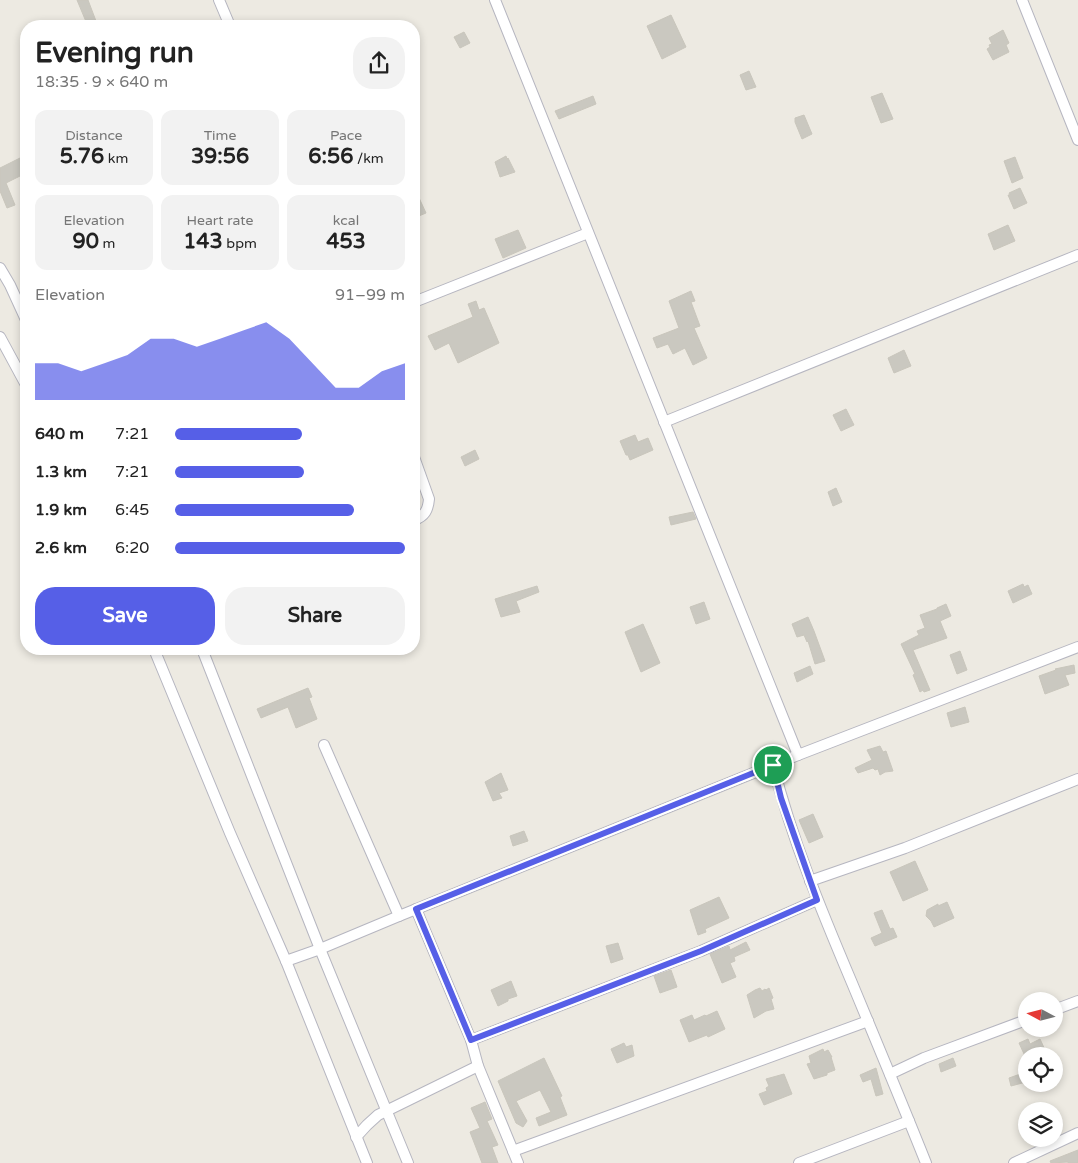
<!DOCTYPE html>
<html lang="en">
<head>
<meta charset="utf-8">
<style>
  :root { --surface:#fff; --page:#f2f2f2; --text:#222; --muted:#767676; --accent:#565fe7 }
  body { margin:0; font-family:"Varela Round",sans-serif; background:var(--page); color:var(--text); height:100vh; display:flex; flex-direction:column; font-size:19px; white-space:nowrap }
  * { box-sizing:border-box; margin:0 }
  p { font-size:16px; color:var(--muted) }
  .icon { flex:none; width:28px; height:28px; fill:none; stroke:currentColor; stroke-width:2; stroke-linecap:round; stroke-linejoin:round }
  .map { position:relative; flex:1; overflow:hidden }
  .panel { position:absolute; left:20px; top:20px; width:400px; height:635px; display:flex; flex-direction:column; background:var(--surface); border-radius:20px; box-shadow:0 2px 8px #0003 }
  .panel>* { flex:none }
  .needle { width:32px; rotate:277deg }
  .fabs { position:absolute; left:1018px; top:992px; display:grid; gap:10px }
  .fabs a { display:grid; place-items:center; width:45px; height:45px; border-radius:50%; background:var(--surface); box-shadow:0 2px 8px #0003; font-size:25px }
  .pin { position:absolute; display:grid; place-items:center; width:42px; height:42px; color:#fff; margin:-21px; border:2px solid #fff; border-radius:50%; box-shadow:0 1px 5px #0007 }
  .round { display:grid; place-items:center; flex:none; width:52px; height:52px; border-radius:20px; background:var(--page) }
  .overview { display:flex; align-items:center; justify-content:space-between; height:85px; padding:0 15px }
  h1 { font-size:28px; font-weight:700; line-height:38px }
  .figures { display:grid; grid-template-columns:repeat(3,1fr); gap:8px; height:85px; padding:5px 15px }
  .figures div { display:grid; align-content:center; border-radius:12px; background:var(--page); text-align:center }
  .figures b { font-size:21px; font-weight:700 }
  .figures small { font-size:14px; font-weight:400 }
  .figures p { font-size:14px }
  .chart { height:140px; padding:10px 15px }
  .chart p { display:flex; justify-content:space-between }
  .chart svg { width:100%; height:90px; margin-top:5px; fill:var(--accent); opacity:.7 }
  .button { display:flex; gap:10px; margin-top:auto; padding:10px 15px }
  .button a { flex:1; height:58px; border-radius:20px; background:var(--accent); color:#fff; font-size:20px; font-weight:700; line-height:58px; text-align:center }
  .button a+a { background:var(--page); color:var(--text) }
  ul { padding:0 15px; list-style:none; font-size:16px }
  li { display:grid; grid-template-columns:80px 60px 1fr; align-items:center; height:38px }
  li i { height:12px; border-radius:6px; background:var(--accent) }
  .map>svg:first-child { display:block }
  .building { fill:#cac8c0; stroke:#c9c6bc }
  .lines { fill:none; stroke-linecap:round; stroke-linejoin:round }
  .minor-casing { stroke:#b6b6c0; stroke-width:12 }
  .minor { stroke:#fff; stroke-width:10 }
  .route-casing { stroke:#fff; stroke-width:10 }
  .route { stroke:#565fe7; stroke-width:6 }
</style>
</head>
<body>
<div class="map">
<svg width="1078" height="1163" viewBox="0 0 1078 1163">
  <rect width="100%" height="100%" fill="#edeae2"/>
  <g class="building">
    <polygon points="77,0 88,0 96,21 87,24"/>
    <polygon points="671,15 686,47 662,59 647,26"/>
    <polygon points="1003,30 1009,43 1006,45 1009,52 993,60 987,49 990,47 989,45 992,44 989,38"/>
    <polygon points="464,32 470,43 460,48 454,37"/>
    <polygon points="749,71 756,87 746,90 740,75"/>
    <polygon points="882,93 893,119 881,123 871,97"/>
    <polygon points="593,96 596,104 559,119 555,111"/>
    <polygon points="804,115 812,134 802,139 795,122 795,118"/>
    <polygon points="26,155 26,173 6,183 15,205 7,208 0,191 0,168"/>
    <polygon points="506,156 507,159 508,158 515,172 500,177 495,162"/>
    <polygon points="1015,157 1023,178 1012,183 1004,161"/>
    <polygon points="414,187 426,213 414,218"/>
    <polygon points="1020,188 1027,203 1014,209 1008,195 1010,195 1009,193"/>
    <polygon points="1008,225 1015,241 994,250 988,234"/>
    <polygon points="518,230 526,248 503,258 495,239"/>
    <polygon points="691,291 695,301 691,302 700,326 694,328 707,358 693,365 685,348 673,354 668,344 657,348 653,338 679,328 669,301"/>
    <polygon points="476,301 479,310 484,308 499,343 458,363 449,343 435,350 428,336 473,317 468,304"/>
    <polygon points="904,350 911,366 894,373 888,358"/>
    <polygon points="846,409 854,425 841,431 833,415"/>
    <polygon points="635,435 638,442 648,438 653,450 630,460 628,455 626,455 620,441"/>
    <polygon points="475,450 479,459 465,466 461,457"/>
    <polygon points="836,488 842,502 833,506 828,492"/>
    <polygon points="693,512 696,519 671,525 669,517"/>
    <polygon points="1023,584 1024,587 1028,585 1032,594 1013,603 1008,591"/>
    <polygon points="537,586 539,592 516,601 520,612 501,617 495,599"/>
    <polygon points="704,602 710,619 696,624 690,607"/>
    <polygon points="946,604 951,616 940,621 947,638 913,650 930,690 924,692 923,690 920,692 913,675 915,674 901,644 919,635 917,631 925,628 920,615 937,609 937,608"/>
    <polygon points="808,617 814,631 825,661 815,664 808,641 807,642 804,635 797,637 792,624"/>
    <polygon points="643,624 660,663 641,672 625,632"/>
    <polygon points="960,651 967,670 957,674 950,655"/>
    <polygon points="1074,665 1075,673 1065,675 1069,685 1045,694 1039,676 1056,670 1055,669"/>
    <polygon points="810,666 813,674 797,682 794,673"/>
    <polygon points="308,688 312,697 309,698 317,719 296,728 288,707 261,718 257,709"/>
    <polygon points="965,707 969,722 951,727 947,713"/>
    <polygon points="880,746 883,752 886,751 893,771 885,772 880,775 878,769 875,770 873,768 858,773 855,768 872,760 867,750"/>
    <polygon points="501,773 508,790 499,793 502,798 493,801 485,782"/>
    <polygon points="813,814 823,837 809,843 799,820"/>
    <polygon points="524,831 528,841 513,846 510,836"/>
    <polygon points="915,861 928,890 903,901 890,872"/>
    <polygon points="719,897 729,918 705,929 706,932 698,935 690,910"/>
    <polygon points="947,902 954,918 934,927 931,921 926,916 927,910 938,904 938,906"/>
    <polygon points="882,910 890,929 893,928 897,937 875,946 871,938 882,933 874,913"/>
    <polygon points="746,942 750,950 734,957 735,961 730,963 736,977 722,983 710,954 729,946 730,950"/>
    <polygon points="618,943 623,959 611,963 606,946"/>
    <polygon points="671,970 677,987 660,993 654,976"/>
    <polygon points="511,981 517,996 508,999 508,1001 498,1006 491,990"/>
    <polygon points="760,988 762,991 765,989 766,990 769,988 773,998 771,999 774,1009 766,1011 754,1018 747,995 755,990"/>
    <polygon points="717,1011 725,1029 708,1037 707,1035 689,1042 680,1020 692,1015 694,1020 705,1015 706,1016"/>
    <polygon points="1028,1039 1030,1044 1040,1039 1046,1052 1037,1056 1025,1056 1019,1043"/>
    <polygon points="624,1043 626,1047 632,1045 634,1056 617,1063 611,1049"/>
    <polygon points="823,1049 824,1052 828,1050 832,1057 831,1057 835,1070 827,1073 827,1075 814,1079 807,1064 811,1063 809,1056"/>
    <polygon points="544,1058 562,1096 560,1097 567,1115 539,1126 536,1118 551,1112 540,1090 516,1101 527,1121 523,1127 516,1123 498,1081"/>
    <polygon points="953,1058 956,1066 941,1072 939,1064"/>
    <polygon points="876,1068 883,1094 876,1096 871,1079 863,1082 860,1075"/>
    <polygon points="1026,1072 1026,1082 1011,1086 1009,1078"/>
    <polygon points="784,1074 792,1094 764,1105 759,1094 767,1091 766,1088 769,1086 766,1079"/>
    <polygon points="485,1102 492,1119 487,1121 498,1145 492,1147 498,1163 482,1163 470,1132 480,1128 471,1108"/>
    <polygon points="1078,1150 1078,1163 1068,1163 1068,1162 1051,1163 1050,1161"/>
  </g>
  <g class="lines">
    <defs>
      <g id="minor">
        <polyline points="219,0 230,26"/>
        <polyline points="495,0 798,755 1078,647"/>
        <polyline points="1022,0 1078,140"/>
        <polyline points="0,268 10,285 26,320"/>
        <polyline points="414,302 588,233"/>
        <polyline points="0,337 26,385"/>
        <polyline points="664,422 1078,255"/>
        <path d="M414 457 429 499C428 510 425 516 414 520"/>
        <polyline points="154,649 230,833 286,961 367,1163"/>
        <polyline points="202,649 320,949 408,1163"/>
        <polyline points="324,745 399,916"/>
        <path d="M773 765C792 840 822 912 852 983 877 1043 902 1103 926 1163"/>
        <polyline points="810,881 905,848 1078,779"/>
        <polyline points="416,909 471,1040 478,1066 518,1163"/>
        <polyline points="286,961 320,949 399,916 798,755"/>
        <polyline points="1054,1010 1078,1001"/>
        <polyline points="471,1040 701,951 817,900"/>
        <polyline points="890,1074 924,1058 1026,1020"/>
        <polyline points="356,1137 367,1125 378,1115 478,1066"/>
        <polyline points="513,1151 868,1021"/>
        <polyline points="799,1163 909,1121"/>
        <polyline points="1014,1163 1078,1133"/>
      </g>
    </defs>
    <use href="#minor" class="minor-casing"/>
    <use href="#minor" class="minor"/>
  </g>
  <g class="lines">
    <defs>
      <polygon id="route" points="773,765 781,798 817,900 701,951 471,1040 416,909"/>
    </defs>
    <use href="#route" class="route-casing"/>
    <use href="#route" class="route"/>
  </g>
</svg>
<div class="fabs">
<a><svg class="needle" viewBox="-14 -14 28 28"><path d="M0-13l5 13h-10z" fill="#e53935"/><path d="M0 13l5-13h-10z" fill="#767676"/></svg></a>
<a><svg class="icon" aria-label="locate" viewBox="0 0 24 24"><circle cx="12" cy="12" r="6"/><path d="M12 2v4M12 18v4M2 12h4M18 12h4"/></svg></a>
<a><svg class="icon" aria-label="layers" viewBox="0 0 24 24"><path d="M12 4l9 5-9 5-9-5zM3 14l9 5 9-5"/></svg></a>
</div>
<div class="pin" style="left:773px;top:765px;background:#1e9e55"><svg class="icon" aria-label="arrive" viewBox="0 0 24 24"><path d="M6 21V4h12l-3 4 3 4H6"/></svg></div>
<section class="panel">
<div class="overview"><div><h1>Evening run</h1><p>18:35 · 9 × 640 m</p></div><a class="round"><svg class="icon" aria-label="share" viewBox="0 0 24 24"><path d="M12 15V3M7 8l5-5 5 5M5 13v7h14v-7"/></svg></a></div>
<div class="figures">
<div><p>Distance</p><b>5.76<small> km</small></b></div>
<div><p>Time</p><b>39:56</b></div>
<div><p>Pace</p><b>6:56<small> /km</small></b></div>
</div>
<div class="figures">
<div><p>Elevation</p><b>90<small> m</small></b></div>
<div><p>Heart rate</p><b>143<small> bpm</small></b></div>
<div><p>kcal</p><b>453</b></div>
</div>
<div class="chart"><p><span>Elevation</span>91–99 m</p>
<svg viewBox="0 0 160 44" preserveAspectRatio="none"><path d="M0 44V26L10 26L20 30L30 26L40 22L50 14L60 14L70 18L80 14L90 10L100 6L110 14L120 26L130 38L140 38L150 30L160 26V44z"/></svg>
</div>
<ul>
<li><b>640 m</b>7:21<i style="width:55%"></i></li>
<li><b>1.3 km</b>7:21<i style="width:56%"></i></li>
<li><b>1.9 km</b>6:45<i style="width:78%"></i></li>
<li><b>2.6 km</b>6:20<i style="width:100%"></i></li>
</ul>
<div class="button"><a>Save</a><a>Share</a></div>
</section>
</div>
</body>
</html>
